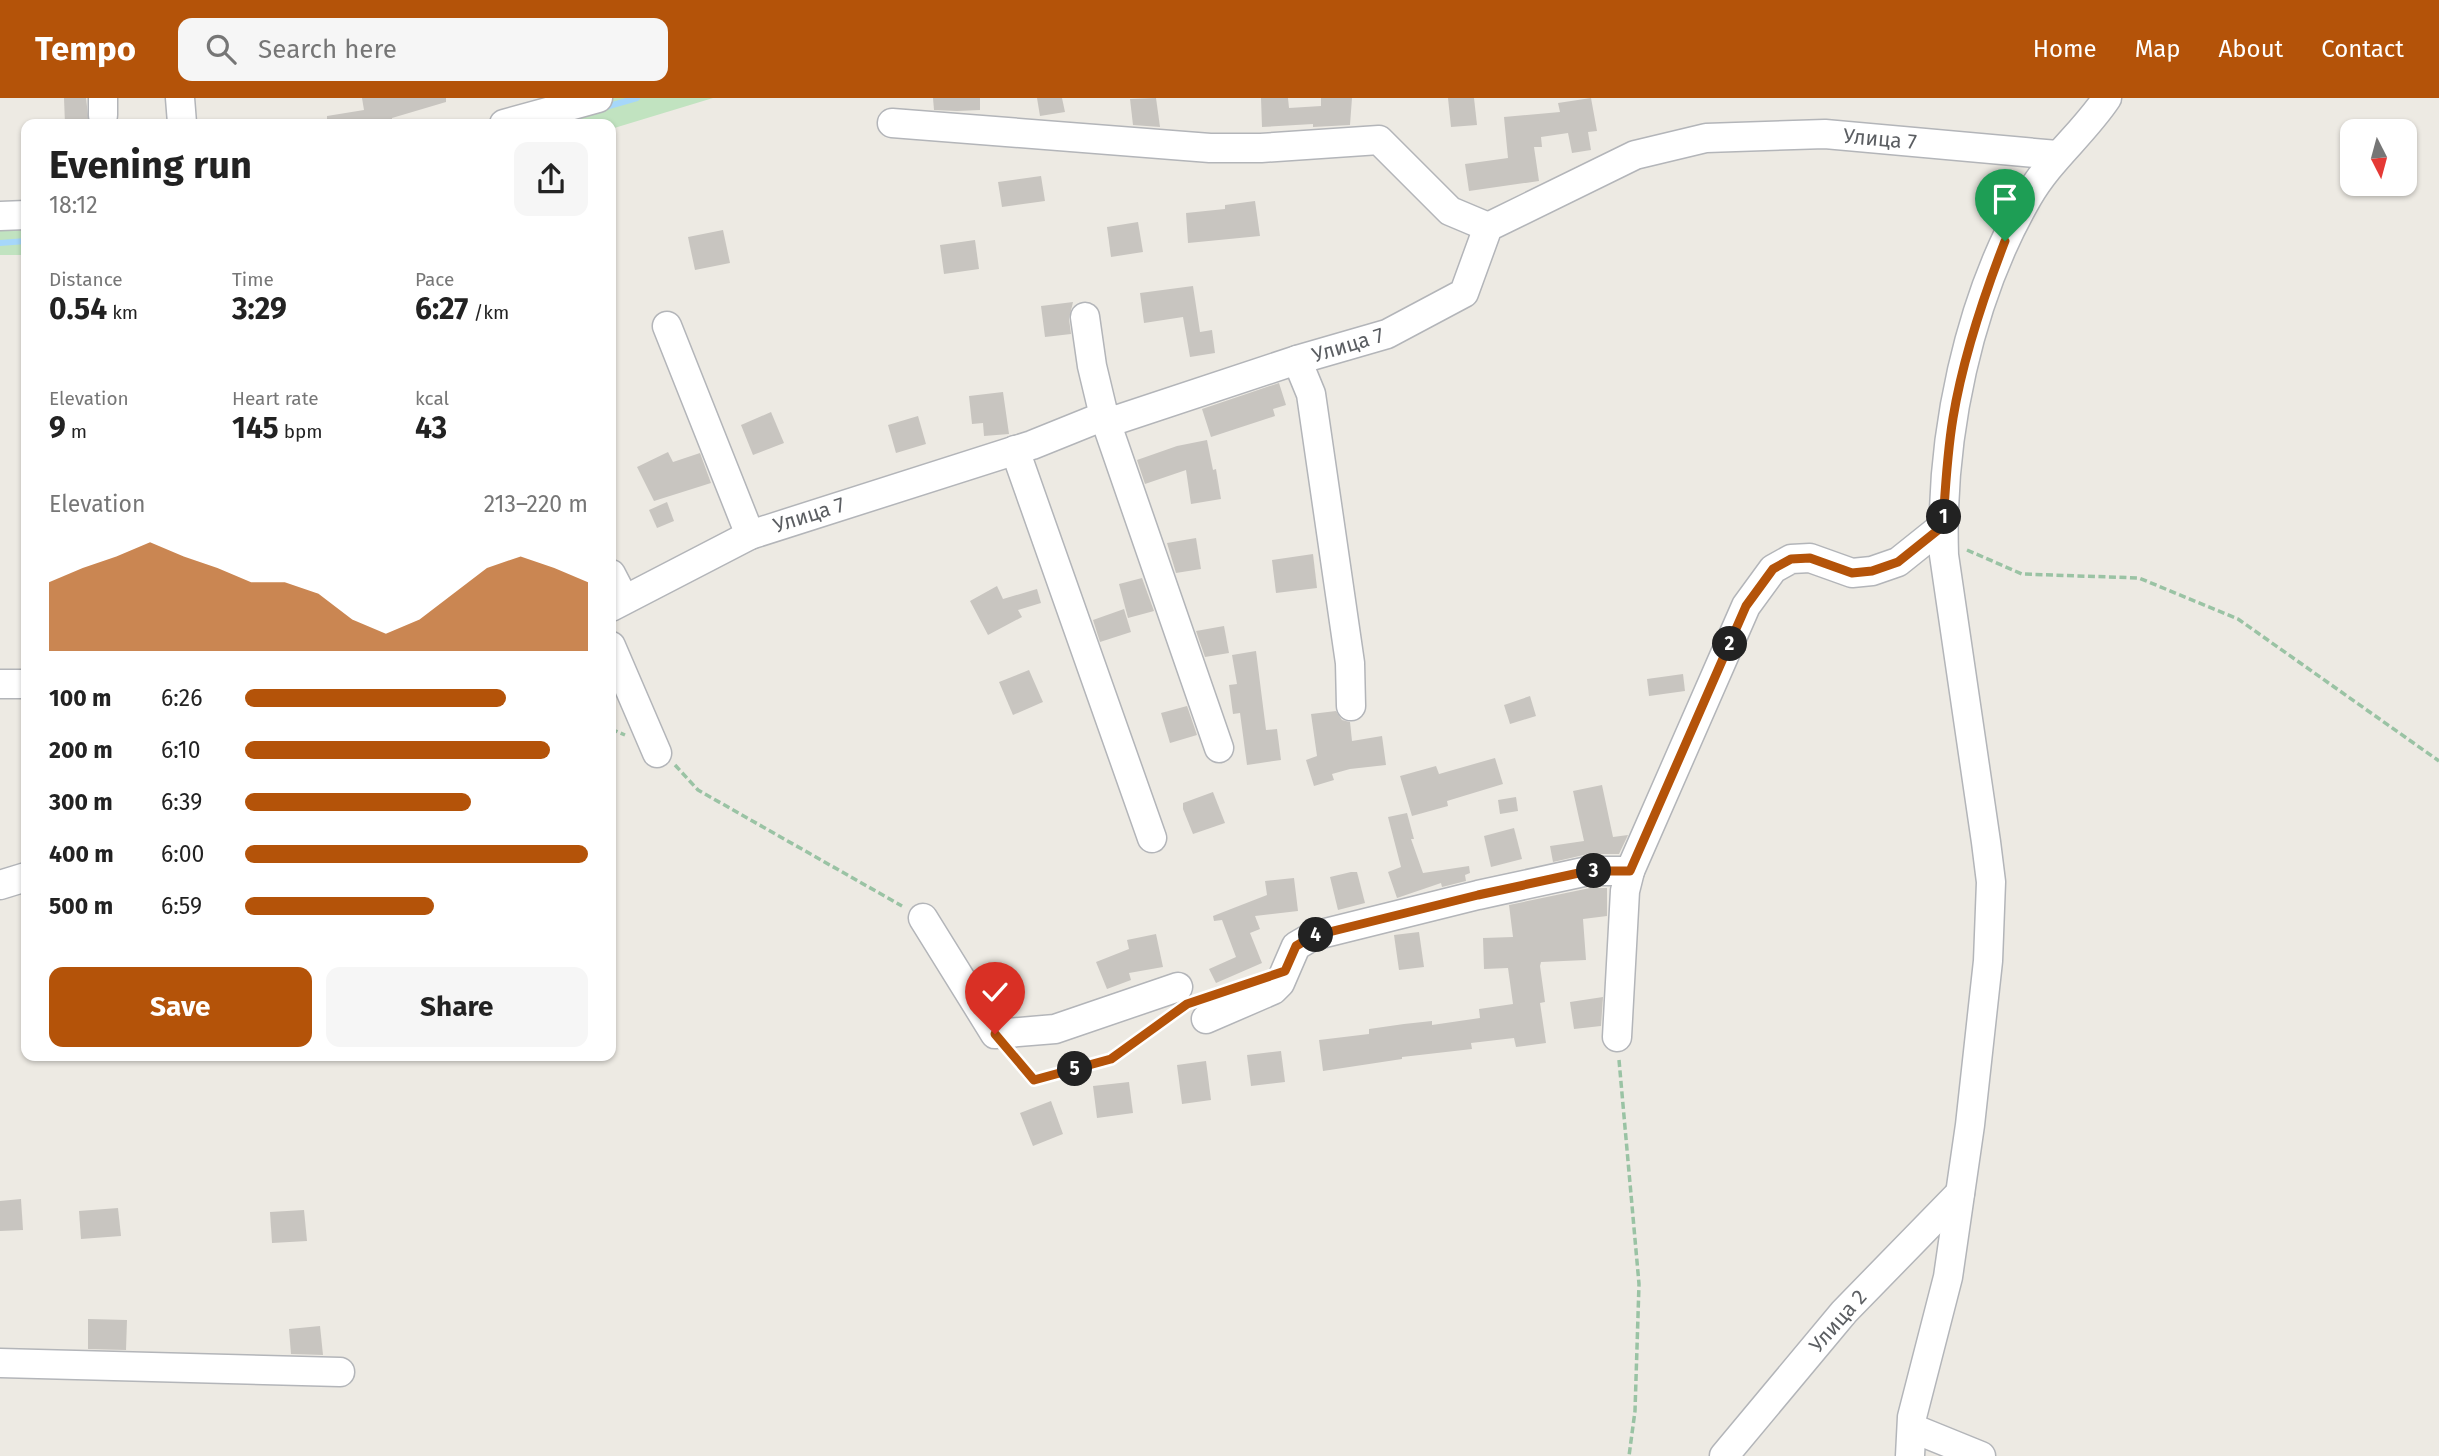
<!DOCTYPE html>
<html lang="en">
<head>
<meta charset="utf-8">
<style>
  :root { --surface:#fff; --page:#f6f6f6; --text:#222; --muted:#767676; --accent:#b45309 }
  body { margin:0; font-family:"Fira Sans",sans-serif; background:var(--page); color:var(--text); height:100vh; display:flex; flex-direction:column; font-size:26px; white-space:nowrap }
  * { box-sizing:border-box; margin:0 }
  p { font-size:23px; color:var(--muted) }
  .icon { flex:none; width:38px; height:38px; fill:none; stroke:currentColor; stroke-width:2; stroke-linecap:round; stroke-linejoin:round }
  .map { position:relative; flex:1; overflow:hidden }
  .drawer { position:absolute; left:21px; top:21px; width:595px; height:942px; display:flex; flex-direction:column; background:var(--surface); border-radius:14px; box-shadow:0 2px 5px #0004 }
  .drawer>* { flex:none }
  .needle { width:46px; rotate:174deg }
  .fabs { position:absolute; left:2340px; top:21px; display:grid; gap:14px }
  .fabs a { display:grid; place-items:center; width:77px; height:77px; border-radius:14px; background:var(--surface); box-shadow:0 2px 5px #0004; font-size:35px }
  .pin { position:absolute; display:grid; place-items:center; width:60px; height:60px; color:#fff; margin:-72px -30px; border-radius:50% 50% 50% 0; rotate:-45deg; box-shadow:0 0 7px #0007 }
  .pin .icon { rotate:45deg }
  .km { position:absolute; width:35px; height:35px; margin:-18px; border-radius:50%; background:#222; color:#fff; font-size:19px; line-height:35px; text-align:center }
  .round { display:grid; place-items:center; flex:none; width:74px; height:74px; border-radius:14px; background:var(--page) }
  .head { display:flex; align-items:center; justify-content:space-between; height:119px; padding:0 28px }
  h1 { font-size:38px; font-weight:700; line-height:52px }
  .metrics { display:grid; grid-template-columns:repeat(3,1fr); gap:10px; height:119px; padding:7px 28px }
  .metrics div { display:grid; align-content:center }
  .metrics b { font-size:30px; font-weight:700 }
  .metrics small { font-size:19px; font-weight:400 }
  .metrics p { font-size:19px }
  .chart { height:196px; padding:14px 28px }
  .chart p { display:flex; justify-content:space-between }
  .chart svg { width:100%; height:126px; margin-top:7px; fill:var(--accent); opacity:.7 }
  .button { display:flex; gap:14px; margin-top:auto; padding:14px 28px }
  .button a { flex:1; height:80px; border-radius:14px; background:var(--accent); color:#fff; font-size:28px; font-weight:700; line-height:80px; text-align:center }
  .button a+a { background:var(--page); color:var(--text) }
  ul { padding:0 28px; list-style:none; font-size:23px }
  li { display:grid; grid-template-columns:112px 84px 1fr; align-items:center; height:52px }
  li i { height:18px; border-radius:9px; background:var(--accent) }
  header { display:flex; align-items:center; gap:42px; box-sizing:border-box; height:98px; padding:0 35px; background:var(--accent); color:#fff }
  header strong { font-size:33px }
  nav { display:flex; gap:38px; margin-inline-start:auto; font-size:24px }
  .search { width:490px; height:63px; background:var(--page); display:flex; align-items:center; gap:18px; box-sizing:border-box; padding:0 24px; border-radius:14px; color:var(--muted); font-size:26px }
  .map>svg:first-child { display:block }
  .green { fill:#c1e3c0 }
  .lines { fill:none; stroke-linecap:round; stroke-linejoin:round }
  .stream { stroke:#a6d7fa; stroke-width:6 }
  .building { fill:#c8c5c0 }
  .minor-casing { stroke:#b3b5b9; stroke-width:31 }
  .path { stroke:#9ac3a4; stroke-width:3.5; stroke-dasharray:7 3.5; stroke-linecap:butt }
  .minor { stroke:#fff; stroke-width:28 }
  .route-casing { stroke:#fff; stroke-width:14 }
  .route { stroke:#b45309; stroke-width:9 }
  .labels { text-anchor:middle; stroke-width:5; stroke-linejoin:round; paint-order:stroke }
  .street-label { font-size:21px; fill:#5b5e62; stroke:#fff }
</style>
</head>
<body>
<header>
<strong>Tempo</strong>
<div class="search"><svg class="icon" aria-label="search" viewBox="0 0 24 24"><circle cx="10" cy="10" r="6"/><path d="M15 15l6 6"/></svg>Search here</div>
<nav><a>Home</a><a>Map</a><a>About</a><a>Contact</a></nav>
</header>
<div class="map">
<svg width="2439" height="1358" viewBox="0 0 2439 1358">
  <rect width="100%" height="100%" fill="#edeae3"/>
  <g class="green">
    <polygon points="598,0 713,0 611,31 611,26 505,26"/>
    <polygon points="26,117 26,157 0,157 0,118"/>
  </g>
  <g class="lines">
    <g class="stream">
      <polyline points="602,10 637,0"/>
      <polyline points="0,145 26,143"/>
    </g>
  </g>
  <g class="building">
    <polygon points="64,0 86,0 89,26 65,26"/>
    <polygon points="362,0 446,0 446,4 392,20 392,26 327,26 327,18 364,12"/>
    <polygon points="933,0 980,0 980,12 957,13 934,12"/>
    <polygon points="1037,0 1062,0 1065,14 1040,18"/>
    <polygon points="1156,0 1160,29 1133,27 1130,1"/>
    <polygon points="1261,0 1288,0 1289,10 1321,8 1321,0 1352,0 1350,27 1313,29 1313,26 1262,29"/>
    <polygon points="1448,0 1474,0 1477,27 1451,29"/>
    <polygon points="1591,0 1597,33 1588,34 1591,52 1572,55 1568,35 1541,39 1542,49 1534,49 1539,83 1469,93 1465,66 1508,60 1504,19 1560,14 1558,5"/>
    <polygon points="1041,78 1045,103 1002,109 998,84"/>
    <polygon points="1255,103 1260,138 1188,145 1186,115 1225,111 1225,107"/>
    <polygon points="1138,124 1143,154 1111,159 1107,129"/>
    <polygon points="723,132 730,165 695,172 688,139"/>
    <polygon points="975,142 979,171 944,176 940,147"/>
    <polygon points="1193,188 1200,234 1212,232 1215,255 1190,259 1183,219 1144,225 1140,195"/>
    <polygon points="1073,204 1069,221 1071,236 1045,239 1041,208"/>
    <polygon points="1279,285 1286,307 1273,311 1275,318 1211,339 1202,311"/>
    <polygon points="1003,294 1009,336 984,338 983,325 972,326 969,298"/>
    <polygon points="771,314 784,345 753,357 741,327"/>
    <polygon points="918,318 926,346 896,355 888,327"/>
    <polygon points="1207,342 1213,372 1216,371 1221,401 1191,406 1186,372 1145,386 1137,362 1177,348"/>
    <polygon points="668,354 673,364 700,355 711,385 654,403 637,369"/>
    <polygon points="667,404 674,423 657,430 649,412"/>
    <polygon points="1196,440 1201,471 1176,475 1167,445"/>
    <polygon points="1313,456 1317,490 1276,495 1272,462"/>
    <polygon points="1142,480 1154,513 1128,520 1119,486"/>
    <polygon points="997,488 1003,501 1037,491 1041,505 1018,512 1022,519 988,537 970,503"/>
    <polygon points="1124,511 1131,534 1100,544 1093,522"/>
    <polygon points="1224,528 1229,555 1205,559 1196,533"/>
    <polygon points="1256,553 1266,632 1277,631 1281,662 1247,667 1240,615 1233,616 1229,587 1237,586 1232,557"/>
    <polygon points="1029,572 1043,604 1013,617 999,584"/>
    <polygon points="1683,576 1685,593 1649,598 1647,581"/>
    <polygon points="1530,598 1536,618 1510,626 1504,607"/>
    <polygon points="1187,608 1197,637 1170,645 1161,615"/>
    <polygon points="1336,613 1342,622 1350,624 1352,643 1382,638 1386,667 1350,671 1332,676 1334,682 1314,688 1306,662 1317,658 1311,616"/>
    <polygon points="1495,660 1503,686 1447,703 1448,708 1412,718 1400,678 1436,668 1439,676"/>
    <polygon points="1602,687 1613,739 1628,737 1619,756 1588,756 1553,764 1550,748 1584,743 1573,693"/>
    <polygon points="1213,694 1225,725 1193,736 1183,711 1183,705"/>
    <polygon points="1516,699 1518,713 1500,716 1498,702"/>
    <polygon points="1407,715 1414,741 1411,741 1423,775 1469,768 1470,775 1465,777 1466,783 1442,789 1441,785 1397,800 1388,774 1401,769 1388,719"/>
    <polygon points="1514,730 1522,761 1491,769 1484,738"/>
    <polygon points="1351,774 1357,774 1365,805 1338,812 1330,779"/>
    <polygon points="1294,780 1298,813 1255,818 1260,831 1250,835 1262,865 1216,885 1209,871 1236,859 1222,822 1214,823 1213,818 1267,797 1265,783"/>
    <polygon points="1590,790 1607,790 1607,818 1583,821 1586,862 1541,864 1540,868 1545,904 1540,905 1546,945 1516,949 1514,940 1471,945 1472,951 1402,959 1402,961 1323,973 1319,942 1369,936 1369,931 1404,926 1432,923 1432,927 1480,920 1479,911 1513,906 1508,870 1484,871 1483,840 1513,839 1509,807"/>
    <polygon points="1419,834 1424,869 1399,872 1394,837"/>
    <polygon points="1156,836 1163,869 1129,875 1131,882 1107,891 1096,864 1129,851 1127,842"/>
    <polygon points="1603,899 1601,928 1574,931 1570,904"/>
    <polygon points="1281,953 1285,984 1251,988 1247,957"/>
    <polygon points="1206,963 1211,1002 1182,1006 1177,967"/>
    <polygon points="1129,984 1133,1015 1097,1020 1093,988"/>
    <polygon points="1051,1003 1063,1036 1033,1048 1020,1015"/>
    <polygon points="21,1101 23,1132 0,1133 0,1103"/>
    <polygon points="118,1110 121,1138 81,1141 79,1113"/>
    <polygon points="304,1112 307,1143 272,1145 270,1114"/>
    <polygon points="88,1221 127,1222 126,1252 88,1251"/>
    <polygon points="320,1228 323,1257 291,1256 289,1231"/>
  </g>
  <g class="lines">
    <defs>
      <g id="minor">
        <polyline points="180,0 182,25"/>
        <polyline points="103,17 103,0"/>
        <polyline points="892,25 1210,50 1261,50 1379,42 1450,113 1488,129"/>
        <polyline points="504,26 598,0"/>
        <polyline points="0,118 26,117"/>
        <polyline points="1085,219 1092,268 1104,318 1219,650"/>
        <polyline points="667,228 750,437"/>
        <polyline points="1297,262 1311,296 1350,565 1351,608"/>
        <polyline points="1015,352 1152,740"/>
        <polyline points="611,476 624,501"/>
        <polyline points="611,509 750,437 1032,347 1104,318 1116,322 1297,262 1387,236 1464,195 1488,129 1635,57 1706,40 1825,36 2057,57"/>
        <polyline points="611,548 657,655"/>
        <polyline points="0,586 26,586"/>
        <polyline points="0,787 26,779"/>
        <polyline points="923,820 995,936 1055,931 1178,889"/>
        <polyline points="1206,921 1273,892 1280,885 1296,848 1313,838 1478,797 1588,773 1630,773"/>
        <polyline points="1617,939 1625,793 1630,773 1746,508 1773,471 1791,461 1810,460 1852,475 1872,473 1898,464 1943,428"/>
        <polyline points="0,1265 340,1274"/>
        <polyline points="1912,1330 1981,1358"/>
        <polyline points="1724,1358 1844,1214 1960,1095"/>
        <path d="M1910 1358 1912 1319 1948 1179 1970 1027 1988 863 1991 784 1986 744 1944 457C1940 339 1968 202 2028 99 2049 62 2083 36 2107 0"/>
      </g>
    </defs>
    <use href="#minor" class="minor-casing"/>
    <g class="path">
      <polyline points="1967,452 2022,476 2139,480 2238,521 2439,663"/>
      <polyline points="611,631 625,637"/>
      <polyline points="675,667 698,692 902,808"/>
      <polyline points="1013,958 1034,982 1111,961 1170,918"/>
      <polyline points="1619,962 1639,1186 1635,1313 1629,1358"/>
    </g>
    <use href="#minor" class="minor"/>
  </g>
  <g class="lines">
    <defs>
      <path id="route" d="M995 936 1034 982 1111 961 1187 906 1285 873 1296 848 1313 838 1478 797 1588 773H1630L1746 508 1773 471 1791 461 1810 460 1852 475 1872 473 1898 464 1943 428C1945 392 1947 356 1953 320 1963 259 1983 200 2005 143"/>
    </defs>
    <use href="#route" class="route-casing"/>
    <use href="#route" class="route"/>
  </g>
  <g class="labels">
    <g class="street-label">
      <text transform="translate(1880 41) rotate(5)" y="7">Улица 7</text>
      <text transform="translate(1348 247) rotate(-17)" y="7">Улица 7</text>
      <text transform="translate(809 417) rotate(-18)" y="7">Улица 7</text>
      <text transform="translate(1838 1223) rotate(-49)" y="7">Улица 2</text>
    </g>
  </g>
</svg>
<div class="fabs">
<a><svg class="needle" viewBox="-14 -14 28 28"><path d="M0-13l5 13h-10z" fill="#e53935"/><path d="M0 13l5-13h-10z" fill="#767676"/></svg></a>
</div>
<div class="pin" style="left:2005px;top:143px;background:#1e9e55"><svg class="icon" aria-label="arrive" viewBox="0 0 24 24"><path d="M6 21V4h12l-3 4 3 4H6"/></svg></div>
<div class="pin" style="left:995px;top:936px;background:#d93025"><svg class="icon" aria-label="check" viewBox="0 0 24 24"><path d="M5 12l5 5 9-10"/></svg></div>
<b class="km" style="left:1944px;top:419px">1</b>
<b class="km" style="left:1730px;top:546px">2</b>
<b class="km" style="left:1594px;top:773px">3</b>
<b class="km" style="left:1316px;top:837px">4</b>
<b class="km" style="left:1075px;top:971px">5</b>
<section class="drawer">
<div class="head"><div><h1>Evening run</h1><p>18:12</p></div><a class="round"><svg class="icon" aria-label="share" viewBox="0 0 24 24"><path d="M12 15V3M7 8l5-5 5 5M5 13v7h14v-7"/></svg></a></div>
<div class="metrics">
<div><p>Distance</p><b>0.54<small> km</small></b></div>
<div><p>Time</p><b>3:29</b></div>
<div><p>Pace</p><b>6:27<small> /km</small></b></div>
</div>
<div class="metrics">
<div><p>Elevation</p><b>9<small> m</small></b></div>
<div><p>Heart rate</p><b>145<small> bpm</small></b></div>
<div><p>kcal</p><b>43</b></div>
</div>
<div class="chart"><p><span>Elevation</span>213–220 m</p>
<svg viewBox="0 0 160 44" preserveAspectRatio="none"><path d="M0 44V20L10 15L20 11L30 6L40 11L50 15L60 20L70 20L80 24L90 33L100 38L110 33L120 24L130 15L140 11L150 15L160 20V44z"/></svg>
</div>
<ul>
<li><b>100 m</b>6:26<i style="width:76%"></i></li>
<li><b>200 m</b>6:10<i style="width:89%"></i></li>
<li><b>300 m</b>6:39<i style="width:66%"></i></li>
<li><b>400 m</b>6:00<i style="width:100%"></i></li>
<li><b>500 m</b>6:59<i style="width:55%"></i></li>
</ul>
<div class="button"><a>Save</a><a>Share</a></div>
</section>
</div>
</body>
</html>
